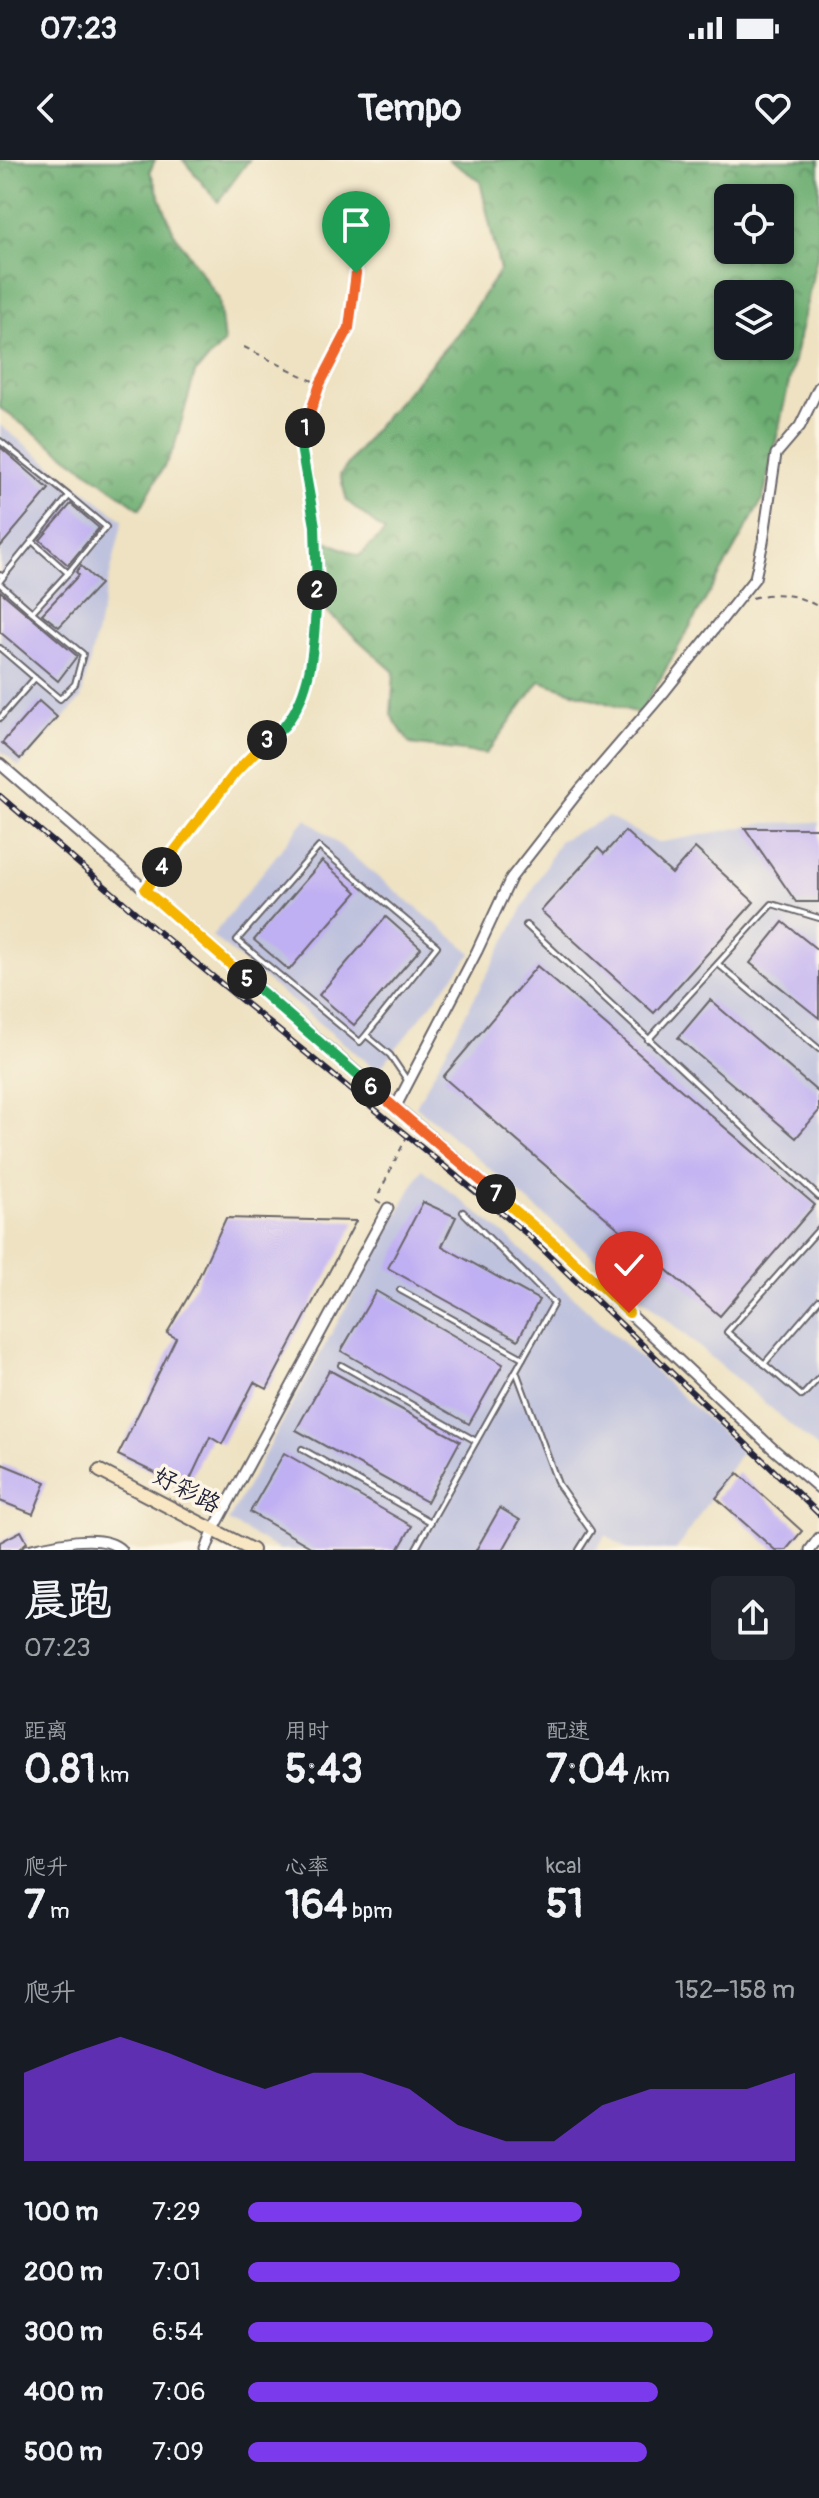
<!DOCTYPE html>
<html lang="zh">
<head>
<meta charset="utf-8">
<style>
  :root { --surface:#171b24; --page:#20242c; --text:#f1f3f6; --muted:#9ea1a6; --accent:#7c3aed }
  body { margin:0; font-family:Pangolin,"LXGW WenKai TC",sans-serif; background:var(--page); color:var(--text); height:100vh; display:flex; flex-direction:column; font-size:30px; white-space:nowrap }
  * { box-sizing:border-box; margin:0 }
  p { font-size:26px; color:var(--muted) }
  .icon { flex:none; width:44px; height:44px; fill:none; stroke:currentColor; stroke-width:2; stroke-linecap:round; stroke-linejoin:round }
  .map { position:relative; height:1390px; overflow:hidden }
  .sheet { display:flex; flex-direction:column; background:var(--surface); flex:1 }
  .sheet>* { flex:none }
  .buttons { position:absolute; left:714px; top:24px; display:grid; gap:16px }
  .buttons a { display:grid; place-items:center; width:80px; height:80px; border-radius:12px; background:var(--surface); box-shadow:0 2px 6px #0004; font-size:40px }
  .pin { position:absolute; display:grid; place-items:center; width:68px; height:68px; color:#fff; margin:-82px -34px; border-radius:50% 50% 50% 0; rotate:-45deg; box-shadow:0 0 8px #0007 }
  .pin .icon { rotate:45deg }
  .km { position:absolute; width:40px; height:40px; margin:-20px; border-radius:50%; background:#222; color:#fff; font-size:22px; line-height:40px; text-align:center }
  .round { display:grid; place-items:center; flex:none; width:84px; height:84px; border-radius:12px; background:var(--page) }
  .overview { display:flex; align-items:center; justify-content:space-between; height:136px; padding:0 24px }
  h1 { font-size:44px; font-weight:800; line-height:60px }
  .figures { display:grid; grid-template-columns:repeat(3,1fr); gap:12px; height:136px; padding:8px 24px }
  .figures div { display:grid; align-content:center }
  .figures b { font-size:40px; font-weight:800 }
  .figures small { font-size:22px; font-weight:400 }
  .figures p { font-size:22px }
  .chart { height:224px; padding:16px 24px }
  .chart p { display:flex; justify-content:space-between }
  .chart svg { width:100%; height:144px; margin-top:8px; fill:var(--accent); opacity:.7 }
  ul { padding:0 24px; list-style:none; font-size:26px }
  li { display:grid; grid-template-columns:128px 96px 1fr; align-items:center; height:60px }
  li i { height:20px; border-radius:10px; background:var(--accent) }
  .status { display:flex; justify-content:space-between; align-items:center; height:56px; padding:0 40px; background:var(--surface); direction:ltr }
  .status svg { height:22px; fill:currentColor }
  header { display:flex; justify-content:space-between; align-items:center; height:104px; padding:0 24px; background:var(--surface); font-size:36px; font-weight:800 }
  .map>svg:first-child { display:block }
  .industrial { fill:#bfc2dd }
  .forest { fill:url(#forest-crowns); stroke:#476856; stroke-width:2; fill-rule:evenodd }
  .building { fill:#bfaff3 }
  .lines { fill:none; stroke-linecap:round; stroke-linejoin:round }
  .lane-casing { stroke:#69656a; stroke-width:8 }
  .street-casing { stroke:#69656a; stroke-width:13 }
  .secondary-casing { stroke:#69656a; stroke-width:16 }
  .path { stroke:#69656a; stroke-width:2; stroke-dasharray:6 6; stroke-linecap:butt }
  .lane { stroke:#fff; stroke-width:4 }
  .street { stroke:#fff; stroke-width:9 }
  .secondary { stroke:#f9e7c3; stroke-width:12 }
  .rail-casing { stroke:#22223b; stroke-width:6 }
  .rail { stroke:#fcf5e5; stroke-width:3; stroke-dasharray:9; stroke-linecap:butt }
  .split-1-casing { stroke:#fff; stroke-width:16 }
  .split-2-casing { stroke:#fff; stroke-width:16 }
  .split-3-casing { stroke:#fff; stroke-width:16 }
  .split-4-casing { stroke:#fff; stroke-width:16 }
  .split-5-casing { stroke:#fff; stroke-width:16 }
  .split-6-casing { stroke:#fff; stroke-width:16 }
  .split-7-casing { stroke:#fff; stroke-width:16 }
  .split-8-casing { stroke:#fff; stroke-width:16 }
  .split-1 { stroke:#f0652b; stroke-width:10 }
  .split-2 { stroke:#22a559; stroke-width:10 }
  .split-3 { stroke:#22a559; stroke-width:10 }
  .split-4 { stroke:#f5b400; stroke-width:10 }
  .split-5 { stroke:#f5b400; stroke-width:10 }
  .split-6 { stroke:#22a559; stroke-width:10 }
  .split-7 { stroke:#f0652b; stroke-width:10 }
  .split-8 { stroke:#f5b400; stroke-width:10 }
  .labels { text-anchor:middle; stroke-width:7; stroke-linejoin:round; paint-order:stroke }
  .street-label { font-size:24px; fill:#22223b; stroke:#fcf5e5 }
</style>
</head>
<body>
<div class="status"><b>07:23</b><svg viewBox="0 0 49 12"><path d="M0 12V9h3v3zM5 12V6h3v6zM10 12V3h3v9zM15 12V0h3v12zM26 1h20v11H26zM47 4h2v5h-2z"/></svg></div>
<header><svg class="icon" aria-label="back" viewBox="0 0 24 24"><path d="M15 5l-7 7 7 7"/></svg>Tempo<svg class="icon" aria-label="heart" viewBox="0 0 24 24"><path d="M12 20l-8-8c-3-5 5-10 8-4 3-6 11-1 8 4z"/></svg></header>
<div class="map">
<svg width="819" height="1390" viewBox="0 0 819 1390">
  <defs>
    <pattern id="forest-crowns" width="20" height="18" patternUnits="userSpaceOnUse" patternTransform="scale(2)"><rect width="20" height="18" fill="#6cad71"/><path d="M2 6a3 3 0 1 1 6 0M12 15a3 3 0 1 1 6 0" fill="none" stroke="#588c5e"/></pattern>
  </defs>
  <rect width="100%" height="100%" fill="#fcf5e5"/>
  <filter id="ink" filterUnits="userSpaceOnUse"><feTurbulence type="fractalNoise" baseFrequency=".0125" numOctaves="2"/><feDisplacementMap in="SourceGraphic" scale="16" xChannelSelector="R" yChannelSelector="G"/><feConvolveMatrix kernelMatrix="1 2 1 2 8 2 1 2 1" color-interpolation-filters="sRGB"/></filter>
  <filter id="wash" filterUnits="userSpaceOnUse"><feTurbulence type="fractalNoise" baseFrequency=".006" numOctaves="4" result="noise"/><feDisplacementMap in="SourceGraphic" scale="32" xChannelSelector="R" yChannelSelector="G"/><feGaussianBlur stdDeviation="1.8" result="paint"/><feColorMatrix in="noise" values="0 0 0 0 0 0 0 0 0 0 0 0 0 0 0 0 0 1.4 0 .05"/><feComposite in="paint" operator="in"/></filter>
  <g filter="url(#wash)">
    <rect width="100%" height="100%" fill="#eee2c2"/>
    <g class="industrial">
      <polygon points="0,265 123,360 81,539 19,607 0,590"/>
      <polygon points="608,657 657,683 765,663 819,662 819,1289 416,946 559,681"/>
      <polygon points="306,658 472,793 378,911 212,776"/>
      <polygon points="422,1009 503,1073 742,1291 676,1390 627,1390 606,1375 596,1390 279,1390 228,1361"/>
    </g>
    <g class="forest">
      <polygon points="0,0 155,0 150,11 173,71 219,139 224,183 195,213 174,288 140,349 0,248"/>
      <polygon points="183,0 249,0 218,42"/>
      <path d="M449 0H819V88L763 339 640 554 540 521 486 594 410 584 391 555 394 512 324 449V380L359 396 385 372 347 341 340 315 373 271 458 173 500 110 480 21ZM728 38H780V90H728ZM728 134H780V186H728Z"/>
    </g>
    <g id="blocks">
      <g class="building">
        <polygon points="0,287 49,329 0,387"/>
        <polygon points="71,344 99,368 68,405 40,380"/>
        <polygon points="81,406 100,424 59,467 42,454 79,415 76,412"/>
        <polygon points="0,431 77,496 58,521 0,472"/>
        <polygon points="39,541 57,557 20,599 2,583"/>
        <polygon points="745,668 819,668 819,742 796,742"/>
        <polygon points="625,671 672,714 695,688 754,742 654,853 541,751 598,688 604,694"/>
        <polygon points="322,701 357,732 289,810 254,780"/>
        <polygon points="386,757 421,788 354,865 319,835"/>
        <polygon points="783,762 819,791 819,858 750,803"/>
        <polygon points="537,806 815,1045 720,1156 443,917"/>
        <polygon points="710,840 819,933 819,951 796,978 678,878"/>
        <polygon points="423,1042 456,1057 442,1086 539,1140 518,1180 388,1108"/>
        <polygon points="226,1058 356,1061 267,1229 254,1222 222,1284 210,1277 186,1328 118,1295 176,1178 167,1173 196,1123"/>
        <polygon points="376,1131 503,1204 469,1264 341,1191"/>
        <polygon points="329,1210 460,1281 427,1342 296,1270"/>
        <polygon points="284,1293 412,1366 398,1390 316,1390 250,1352"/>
        <polygon points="2,1304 46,1322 33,1354 0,1341"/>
        <polygon points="738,1313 802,1371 786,1390 775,1390 716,1338"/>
        <polygon points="500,1348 520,1360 503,1390 476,1390"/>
        <polygon points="21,1371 27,1382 18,1390 0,1390 0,1382"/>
      </g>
    </g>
  </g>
  <g filter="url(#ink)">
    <use href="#blocks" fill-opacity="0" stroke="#69656a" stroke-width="2"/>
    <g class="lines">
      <defs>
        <g id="lane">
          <polyline points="0,281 69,336 3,417"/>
          <polyline points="68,413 106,367 69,336"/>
          <polyline points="0,415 3,417 0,421"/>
          <polyline points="0,424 32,452 68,413 32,381"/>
          <polyline points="32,452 83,494 75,524 60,539 35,518"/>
          <polyline points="0,488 35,518 0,558"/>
          <polyline points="526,765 819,1037"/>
          <polyline points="718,804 819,889"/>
          <polyline points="366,875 360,882 237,780 319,687 437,786 366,875 390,895 407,920"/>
          <polyline points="648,880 772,744 819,758"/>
          <polyline points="819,1069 727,1172 802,1236 819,1218"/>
          <polyline points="400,1130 523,1198"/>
          <polyline points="764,1204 819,1140"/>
          <polyline points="341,1205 476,1281"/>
          <polyline points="516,1211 558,1324 591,1371 579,1390"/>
          <polyline points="302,1289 431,1362"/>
          <polyline points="415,1390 554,1143 463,1052"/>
        </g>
        <g id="street">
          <polyline points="0,604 564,1092 771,1287 819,1328"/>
          <polyline points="395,948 477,791 511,718 579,631 665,531 755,418 763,382 776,294 800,266 819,227"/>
          <path d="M27 1390C50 1385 102 1371 121 1390"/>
          <polyline points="206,1390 214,1369 388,1048"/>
          <polyline points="810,1390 819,1378"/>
        </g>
        <polyline id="secondary" points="100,1311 252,1390"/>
      </defs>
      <use href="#lane" class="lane-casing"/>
      <use href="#street" class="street-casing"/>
      <use href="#secondary" class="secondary-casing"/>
      <g class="path">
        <polyline points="244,187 319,224"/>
        <path d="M752 438C778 431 796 434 819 447"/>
        <polyline points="151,723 235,613 262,585 286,565 305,528 314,492 317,418 315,366 300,281 320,224 349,168 356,113 335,73"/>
        <polyline points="381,1043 376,1040 409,972"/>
      </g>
      <use href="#lane" class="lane"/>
      <use href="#street" class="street"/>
      <use href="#secondary" class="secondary"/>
      <defs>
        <polyline id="rail" points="0,636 150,765 527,1074 819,1354"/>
      </defs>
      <use href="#rail" class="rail-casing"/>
      <use href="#rail" class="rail"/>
    </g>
  </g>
  <g class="lines" filter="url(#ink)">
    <defs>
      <polyline id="split-1" points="305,268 320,224 349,168 356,113"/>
      <polyline id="split-2" points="305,268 300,281 315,366 317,430"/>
      <path id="split-3" d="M267 580C273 575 282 570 286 564 315 527 314 475 317 430"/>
      <polyline id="split-4" points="162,707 235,613 267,580"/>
      <polyline id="split-5" points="162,707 145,730 247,819"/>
      <polyline id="split-6" points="247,819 371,927"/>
      <polyline id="split-7" points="371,927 496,1034"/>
      <polyline id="split-8" points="496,1034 564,1092 629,1153"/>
    </defs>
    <use href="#split-1" class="split-1-casing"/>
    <use href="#split-2" class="split-2-casing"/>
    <use href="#split-3" class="split-3-casing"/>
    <use href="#split-4" class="split-4-casing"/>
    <use href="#split-5" class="split-5-casing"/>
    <use href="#split-6" class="split-6-casing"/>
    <use href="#split-7" class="split-7-casing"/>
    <use href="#split-8" class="split-8-casing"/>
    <use href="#split-1" class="split-1"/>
    <use href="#split-2" class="split-2"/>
    <use href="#split-3" class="split-3"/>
    <use href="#split-4" class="split-4"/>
    <use href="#split-5" class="split-5"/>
    <use href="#split-6" class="split-6"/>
    <use href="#split-7" class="split-7"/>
    <use href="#split-8" class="split-8"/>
  </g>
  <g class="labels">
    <g class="street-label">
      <text transform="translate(187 1330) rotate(27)" y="8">好彩路</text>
    </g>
  </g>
</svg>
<div class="buttons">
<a><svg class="icon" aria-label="locate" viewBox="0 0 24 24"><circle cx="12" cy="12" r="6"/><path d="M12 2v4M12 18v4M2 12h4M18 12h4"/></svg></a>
<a><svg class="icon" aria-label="layers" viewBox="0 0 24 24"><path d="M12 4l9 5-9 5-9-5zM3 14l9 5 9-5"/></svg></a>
</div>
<div class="pin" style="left:356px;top:113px;background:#1e9e55"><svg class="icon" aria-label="arrive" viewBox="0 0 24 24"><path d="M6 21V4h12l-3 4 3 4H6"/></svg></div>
<div class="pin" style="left:629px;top:1153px;background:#d93025"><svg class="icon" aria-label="check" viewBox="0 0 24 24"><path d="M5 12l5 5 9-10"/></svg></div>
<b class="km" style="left:305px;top:268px">1</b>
<b class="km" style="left:317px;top:430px">2</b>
<b class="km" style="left:267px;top:580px">3</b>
<b class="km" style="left:162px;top:707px">4</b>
<b class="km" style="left:247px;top:819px">5</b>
<b class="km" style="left:371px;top:927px">6</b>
<b class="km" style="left:496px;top:1034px">7</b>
</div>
<section class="sheet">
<div class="overview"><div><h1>晨跑</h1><p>07:23</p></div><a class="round"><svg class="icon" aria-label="share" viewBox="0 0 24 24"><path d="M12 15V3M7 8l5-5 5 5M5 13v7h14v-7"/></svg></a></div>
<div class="figures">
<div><p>距离</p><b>0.81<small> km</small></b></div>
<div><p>用时</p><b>5:43</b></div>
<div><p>配速</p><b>7:04<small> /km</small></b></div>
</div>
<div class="figures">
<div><p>爬升</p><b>7<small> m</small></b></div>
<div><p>心率</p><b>164<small> bpm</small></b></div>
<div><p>kcal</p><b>51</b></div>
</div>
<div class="chart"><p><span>爬升</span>152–158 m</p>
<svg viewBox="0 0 160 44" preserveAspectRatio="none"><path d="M0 44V17L10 11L20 6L30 11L40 17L50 22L60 17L70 17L80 22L90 33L100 38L110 38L120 27L130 22L140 22L150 22L160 17V44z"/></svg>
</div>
<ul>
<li><b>100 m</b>7:29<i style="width:61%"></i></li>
<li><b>200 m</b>7:01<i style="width:79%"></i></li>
<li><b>300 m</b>6:54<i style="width:85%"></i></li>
<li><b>400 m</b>7:06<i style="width:75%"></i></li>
<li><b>500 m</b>7:09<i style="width:73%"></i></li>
</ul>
</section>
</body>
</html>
